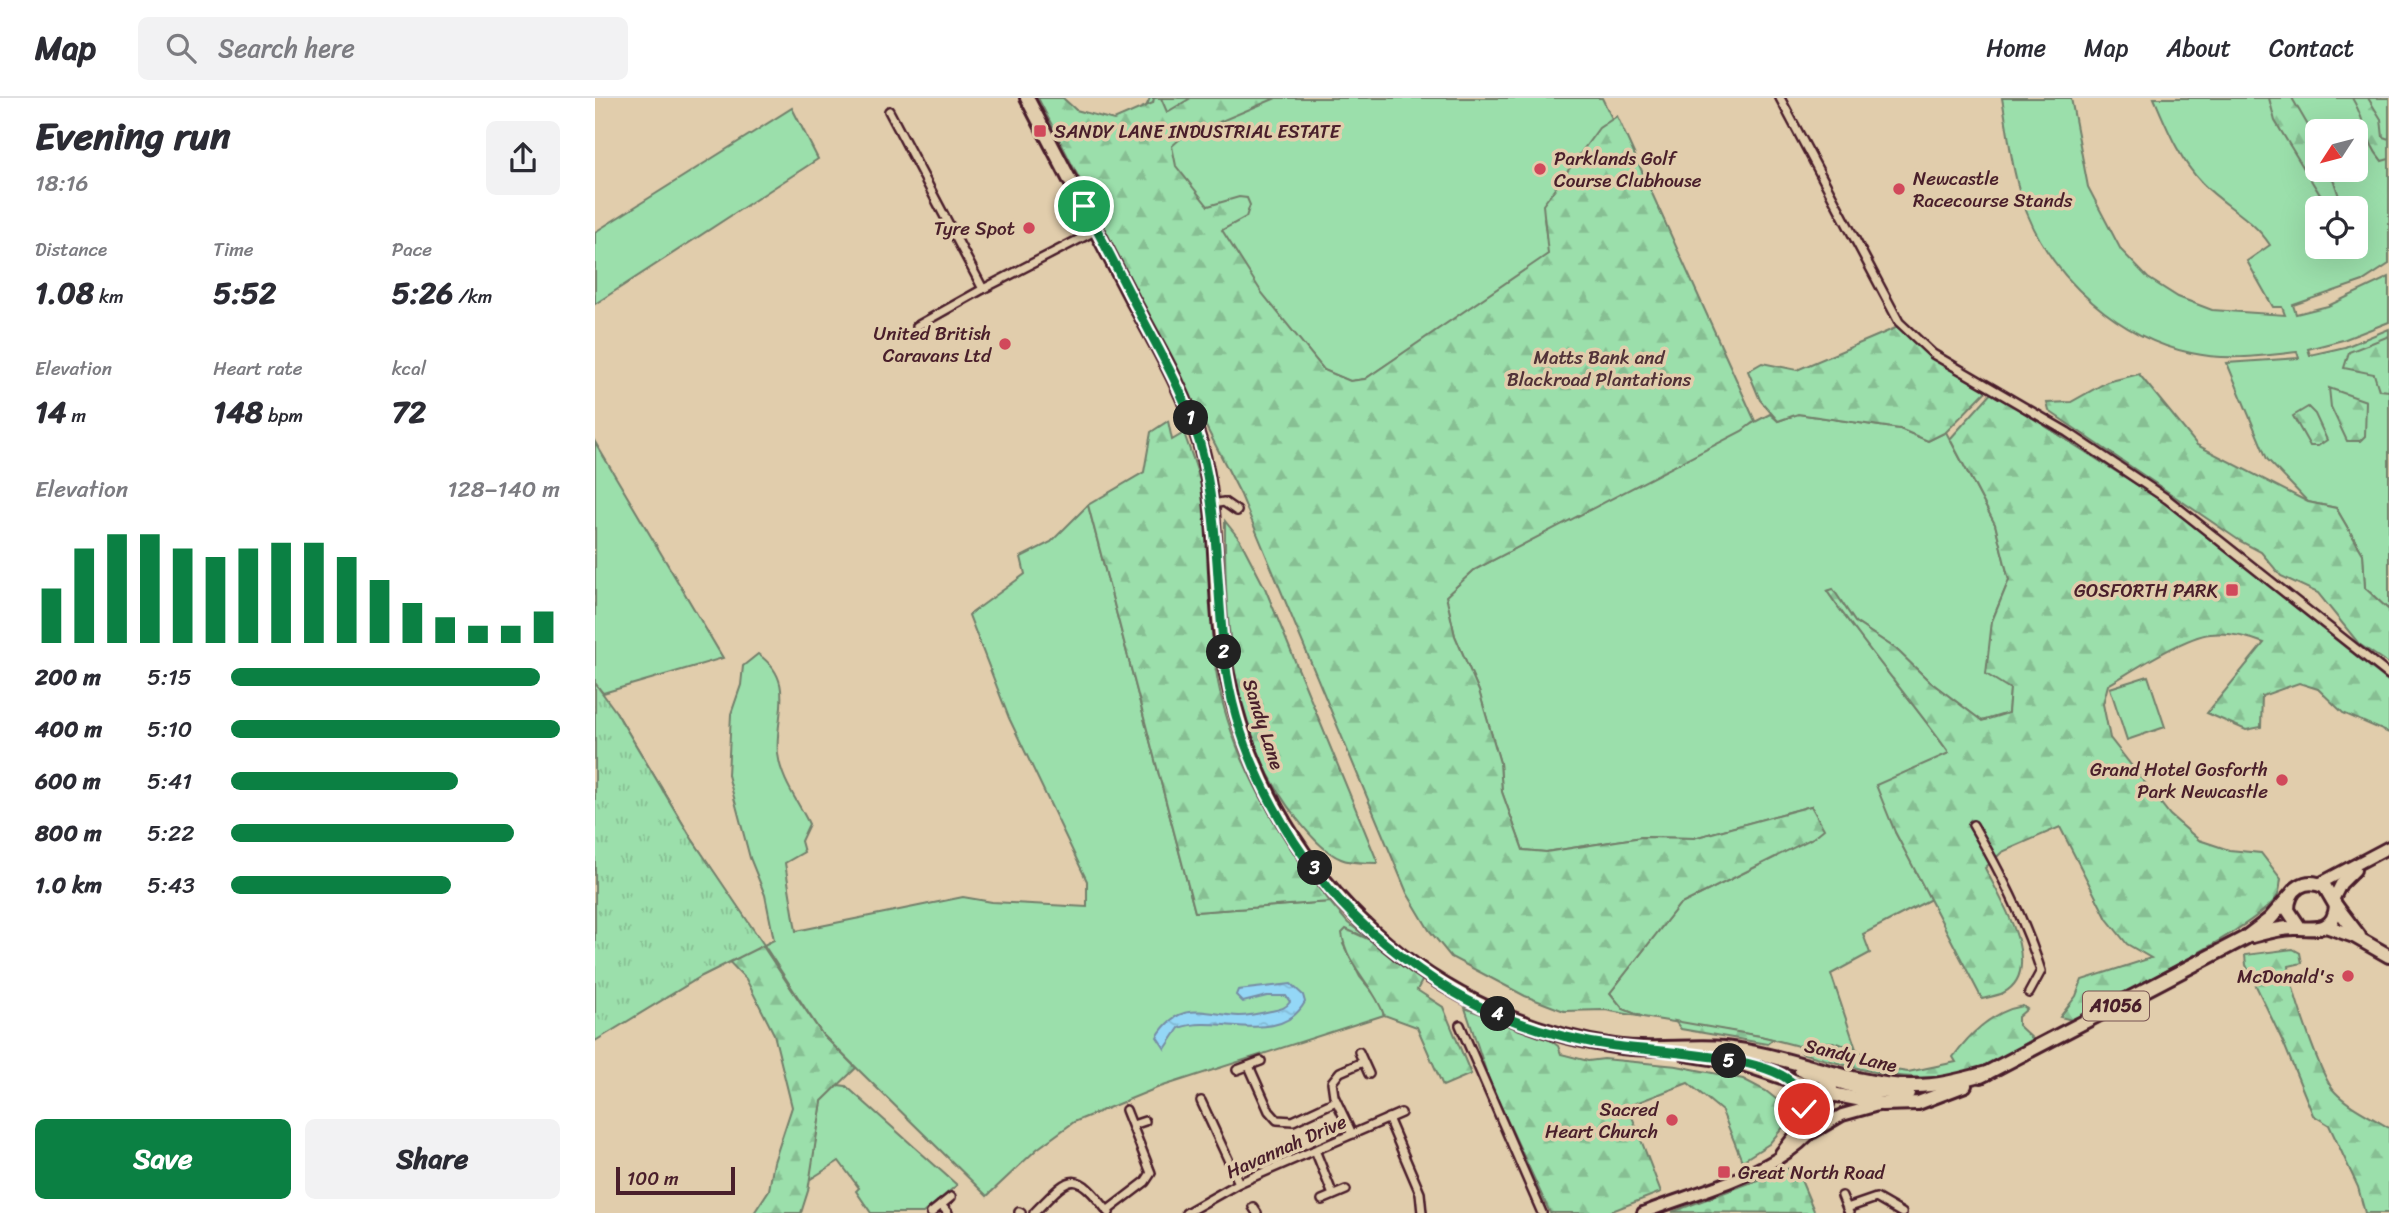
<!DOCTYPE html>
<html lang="en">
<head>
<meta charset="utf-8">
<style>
  :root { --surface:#fff; --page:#f2f2f3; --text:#2b2b33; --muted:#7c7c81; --line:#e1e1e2; --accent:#0b8043 }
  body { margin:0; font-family:Sriracha,sans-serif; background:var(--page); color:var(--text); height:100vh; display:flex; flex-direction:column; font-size:26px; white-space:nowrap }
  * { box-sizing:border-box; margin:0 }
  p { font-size:23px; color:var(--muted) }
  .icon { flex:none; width:38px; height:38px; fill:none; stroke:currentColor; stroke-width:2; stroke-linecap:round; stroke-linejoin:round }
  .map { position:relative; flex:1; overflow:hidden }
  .details { display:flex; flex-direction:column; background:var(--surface); width:595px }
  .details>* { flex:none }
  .needle { width:46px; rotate:234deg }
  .fabs { position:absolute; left:1710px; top:21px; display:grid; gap:14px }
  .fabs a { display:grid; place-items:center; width:63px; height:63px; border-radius:10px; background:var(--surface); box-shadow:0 7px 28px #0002; font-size:35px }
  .scale { position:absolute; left:21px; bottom:18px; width:119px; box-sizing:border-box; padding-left:7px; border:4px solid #4a1f2b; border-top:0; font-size:19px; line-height:24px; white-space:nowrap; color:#4a1f2b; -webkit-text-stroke:5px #e1cdac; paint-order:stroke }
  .pin { position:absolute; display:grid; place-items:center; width:60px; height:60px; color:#fff; margin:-30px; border:4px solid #fff; border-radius:50%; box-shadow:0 2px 7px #0007 }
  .km { position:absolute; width:35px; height:35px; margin:-18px; border-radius:50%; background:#222; color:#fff; font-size:19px; line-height:35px; text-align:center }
  .round { display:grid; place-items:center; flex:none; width:74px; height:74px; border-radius:10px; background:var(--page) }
  .headline { display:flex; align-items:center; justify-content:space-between; height:119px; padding:0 35px }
  h1 { font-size:38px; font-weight:700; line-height:52px }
  .figures { display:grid; grid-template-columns:repeat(3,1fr); gap:10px; height:119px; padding:7px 35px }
  .figures div { display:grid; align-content:center }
  .figures b { font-size:30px; font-weight:700 }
  .figures small { font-size:19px; font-weight:400 }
  .figures p { font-size:19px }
  .chart { height:196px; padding:14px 35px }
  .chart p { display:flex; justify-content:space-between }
  .chart svg { width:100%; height:126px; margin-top:7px; stroke:var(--accent); stroke-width:6 }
  .primary-button { display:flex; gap:14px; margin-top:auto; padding:14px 35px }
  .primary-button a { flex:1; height:80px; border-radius:10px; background:var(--accent); color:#fff; font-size:28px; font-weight:700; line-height:80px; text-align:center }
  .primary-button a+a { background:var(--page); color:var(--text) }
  ul { padding:0 35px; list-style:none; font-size:23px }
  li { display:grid; grid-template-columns:112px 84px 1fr; align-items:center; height:52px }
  li i { height:18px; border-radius:9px; background:var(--accent) }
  header { display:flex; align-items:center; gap:42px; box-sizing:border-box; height:98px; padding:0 35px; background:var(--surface); border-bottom:2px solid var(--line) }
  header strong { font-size:33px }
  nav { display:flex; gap:38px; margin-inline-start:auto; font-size:24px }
  .search { width:490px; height:63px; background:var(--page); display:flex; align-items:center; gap:18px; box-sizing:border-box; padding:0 24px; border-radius:10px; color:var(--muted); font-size:26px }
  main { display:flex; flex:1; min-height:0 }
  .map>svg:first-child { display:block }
  .grass { fill:#9bdfab; stroke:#727f6b; stroke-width:2; fill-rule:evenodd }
  .forest { fill:url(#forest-firs); stroke:#727f6b; stroke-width:2 }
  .cemetery { fill:url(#cemetery-stones); stroke:#727f6b; stroke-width:2 }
  .park { fill:url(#park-tufts); stroke:#727f6b; stroke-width:2 }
  .water { fill:url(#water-ripples); stroke:#768da5; stroke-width:2 }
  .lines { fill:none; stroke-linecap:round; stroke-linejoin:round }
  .minor-casing { stroke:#4a1f2b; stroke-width:12 }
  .secondary-casing { stroke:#4a1f2b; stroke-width:16 }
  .primary-casing { stroke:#4a1f2b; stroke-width:18 }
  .minor { stroke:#e1cdac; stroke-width:7 }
  .secondary { stroke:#e1cdac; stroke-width:10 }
  .primary { stroke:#e1cdac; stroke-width:12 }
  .route-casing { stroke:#fff; stroke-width:14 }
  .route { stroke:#0b8043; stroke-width:9 }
  .poi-dot { fill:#d1495b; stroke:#e1cdac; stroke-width:2.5 }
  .labels { text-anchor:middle; stroke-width:7; stroke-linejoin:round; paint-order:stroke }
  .shield { fill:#e1cdac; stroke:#775352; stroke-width:2 }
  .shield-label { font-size:18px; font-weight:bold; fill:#4a1f2b }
  .poi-label { font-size:19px; fill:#4a1f2b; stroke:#e1cdac; text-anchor:end }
  .park-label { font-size:19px; fill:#523238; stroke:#e1cdac }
  .street-label { font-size:19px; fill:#4a1f2b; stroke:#e1cdac }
</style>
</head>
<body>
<header>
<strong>Map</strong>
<div class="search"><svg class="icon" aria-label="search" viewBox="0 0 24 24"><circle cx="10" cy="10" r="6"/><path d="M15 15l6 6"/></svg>Search here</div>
<nav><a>Home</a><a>Map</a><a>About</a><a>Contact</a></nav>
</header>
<main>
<section class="details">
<div class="headline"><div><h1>Evening run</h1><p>18:16</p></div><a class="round"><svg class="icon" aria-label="share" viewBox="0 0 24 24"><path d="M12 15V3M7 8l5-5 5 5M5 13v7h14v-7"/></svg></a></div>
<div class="figures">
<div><p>Distance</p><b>1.08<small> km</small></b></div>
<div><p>Time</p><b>5:52</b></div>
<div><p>Pace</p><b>5:26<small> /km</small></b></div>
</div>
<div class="figures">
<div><p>Elevation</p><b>14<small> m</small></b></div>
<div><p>Heart rate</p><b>148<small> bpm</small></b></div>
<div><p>kcal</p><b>72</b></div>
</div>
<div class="chart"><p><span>Elevation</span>128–140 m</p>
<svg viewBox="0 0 160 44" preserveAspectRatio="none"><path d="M5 44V25M15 44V11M25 44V6M35 44V6M45 44V11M55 44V14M65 44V11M75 44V9M85 44V9M95 44V14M105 44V22M115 44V30M125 44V35M135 44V38M145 44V38M155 44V33"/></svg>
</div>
<ul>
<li><b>200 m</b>5:15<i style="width:94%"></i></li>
<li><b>400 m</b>5:10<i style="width:100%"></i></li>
<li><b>600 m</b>5:41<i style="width:69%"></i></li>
<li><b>800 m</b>5:22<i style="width:86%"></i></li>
<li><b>1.0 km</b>5:43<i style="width:67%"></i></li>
</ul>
<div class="primary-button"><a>Save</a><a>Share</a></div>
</section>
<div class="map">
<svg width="1794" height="1115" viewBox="0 0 1794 1115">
  <defs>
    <pattern id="forest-firs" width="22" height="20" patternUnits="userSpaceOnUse" patternTransform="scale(1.75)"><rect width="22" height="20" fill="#9bdfab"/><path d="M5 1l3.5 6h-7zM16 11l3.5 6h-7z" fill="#87bf93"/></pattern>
    <pattern id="cemetery-stones" width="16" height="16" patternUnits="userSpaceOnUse" patternTransform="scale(1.75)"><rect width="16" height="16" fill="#9bdfab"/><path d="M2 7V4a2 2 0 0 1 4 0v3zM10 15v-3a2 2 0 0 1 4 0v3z" fill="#87bf93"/></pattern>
    <pattern id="park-tufts" width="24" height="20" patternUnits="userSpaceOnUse" patternTransform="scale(1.75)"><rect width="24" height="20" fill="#9bdfab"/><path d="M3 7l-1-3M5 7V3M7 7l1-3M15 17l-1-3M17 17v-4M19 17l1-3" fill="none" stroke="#87bf93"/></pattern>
    <pattern id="water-ripples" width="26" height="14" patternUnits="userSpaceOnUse" patternTransform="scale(1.75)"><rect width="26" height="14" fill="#94d7f6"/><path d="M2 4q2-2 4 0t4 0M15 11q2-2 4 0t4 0" fill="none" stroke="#81b8d3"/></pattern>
  </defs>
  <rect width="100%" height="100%" fill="#e1cdac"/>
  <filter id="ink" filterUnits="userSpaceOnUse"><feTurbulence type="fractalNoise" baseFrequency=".0143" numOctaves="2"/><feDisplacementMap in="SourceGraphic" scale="14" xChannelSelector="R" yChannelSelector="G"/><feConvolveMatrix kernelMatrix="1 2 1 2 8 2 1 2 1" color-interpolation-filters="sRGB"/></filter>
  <g filter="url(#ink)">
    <g class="grass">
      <polygon points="555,0 1007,0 1032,51 949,121 954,156 944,165 770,281 755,283 729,272 687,221 639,183 548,15"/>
      <path d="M1407 0H1476L1493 89 1526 152 1553 180 1583 199 1617 212 1690 217 1687 209H1678L1652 163 1675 147C1658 120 1629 108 1607 85 1584 61 1572 30 1559 0H1794V166L1768 183 1698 207 1701 216 1733 208 1794 179V224L1748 242 1713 251 1715 257 1750 249 1794 231V512L1770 490 1768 456 1741 410 1713 404 1672 361 1632 265 1704 260 1702 254C1667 258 1631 263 1596 255 1525 240 1459 182 1432 115 1417 79 1414 38 1407 0ZM1722 33H1760V72H1722ZM1722 110H1760V149H1722Z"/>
      <polygon points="197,10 223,61 0,206 0,134"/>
      <path d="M1175 316 1183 323 1203 316 1305 331 1333 343 1351 334 1400 426 1414 482 1397 523 1415 591 1413 616 1387 623 1334 583 1301 551 1260 524 1238 492 1232 493C1270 549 1315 600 1354 655L1300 734 1336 801 1268 836 1275 855 1236 876 1261 951 1237 944 1203 948 1165 938 1048 919 1028 911 1015 895 1084 807 1181 759 1216 708 1099 740 1047 739 951 754 928 752 907 694 905 665 884 593 860 538 851 498 879 472Z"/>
      <polygon points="0,344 128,560 8,595 0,585"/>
      <path d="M493 407 600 814 735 804 753 825 777 843 761 835 748 846 765 879 784 902 789 917 562 990 479 1024 442 1051 392 1098 227 936 169 847 179 842 170 797 155 760 133 677 136 616 146 587 148 568 163 556C203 584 179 618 183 656 186 682 203 703 214 726L206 743 209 754 190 765 201 833 368 799 397 804 492 809V783L414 620 374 517 430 476 426 459 456 444Z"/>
      <polygon points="1553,578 1570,629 1532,642 1515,590"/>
      <polygon points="243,987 251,988 362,1087 328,1115 276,1115 261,1093 264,1090 244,1063 214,1082 227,1003"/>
    </g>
    <g class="forest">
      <polygon points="443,0 468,0 481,12 519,22 558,5 559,0 566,0 572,14 596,0 681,0 586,40 577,48 581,68 613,108 644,99 652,100 655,107 651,119 627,132 667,195 729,272 755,283 770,281 953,156 948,107 1004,30 1022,18 1160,323 1147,333 879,472 851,498 860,538 884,593 905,665 907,694 928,752 951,754 1047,739 1099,740 1216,708 1229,731 1218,740 1084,807 1015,895 1028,911 1048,919 1010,912 969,913 930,898 856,859 834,832 812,795 646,397"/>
      <polygon points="1674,0 1697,0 1722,43 1722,72 1735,72 1748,110 1733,110 1680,23"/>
      <path d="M1757 0H1773L1786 21 1788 39 1794 41V61L1787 63C1769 42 1771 22 1757 0Z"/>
      <polygon points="1303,229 1337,260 1393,291 1351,334 1333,343 1305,331 1203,316 1183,323 1165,302 1153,273 1167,265 1202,272"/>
      <polygon points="1794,238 1794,293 1784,292 1779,276 1749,270 1754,254"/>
      <polygon points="1544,276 1602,347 1713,404 1741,410 1768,456 1770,490 1794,512 1794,566 1764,546 1723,495 1686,478 1666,454 1645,443 1454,313 1452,305 1476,304 1512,284"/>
      <polygon points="1734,290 1771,303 1770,338 1765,343 1752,343 1736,309"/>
      <path d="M1397 294 1567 403 1794 584V635L1748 615 1723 591 1704 585 1667 598 1666 629 1651 632 1612 615 1669 545C1653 539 1633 534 1615 536 1589 539 1537 573 1513 587L1508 606 1515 640 1575 717 1604 742 1634 752 1666 755 1686 781C1685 786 1685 793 1683 797 1666 828 1516 901 1477 922L1465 919 1481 898 1487 882 1556 860 1532 846 1512 821 1465 729 1407 754 1390 770C1404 799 1452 872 1408 895 1402 898 1393 899 1387 901L1300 734 1281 687 1354 655C1314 599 1270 549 1232 493L1238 491 1260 524 1301 551 1334 583 1387 623 1413 615 1415 591 1391 576 1397 523 1414 482 1400 426 1355 341Z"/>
      <polygon points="1713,309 1720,316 1732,342 1723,348 1715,348 1698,318"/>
      <path d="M573 323 577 342 589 335C596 356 606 379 609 401 619 457 612 515 621 572 634 658 683 736 735 804L600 814 493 407 549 374 556 334Z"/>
      <path d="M630 423 645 442 670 490 783 765C772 764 756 766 746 761 729 754 714 736 703 722 636 639 629 526 630 423Z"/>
      <polygon points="0,609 21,614 97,741 201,898 227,936 261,970 227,1003 213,1093 206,1115 159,1115 174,1092 179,1064 197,1009 179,936 151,881 95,823"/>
      <path d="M751 831 777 843 828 881 822 892 848 909 876 976 848 988 822 929 789 917C779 887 751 868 747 835Z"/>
      <path d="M1698 851 1705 855 1707 865 1694 868C1695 889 1726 980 1740 994 1754 1009 1777 1019 1794 1030V1115H1770L1763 1089 1734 1027 1718 1017 1689 946 1651 867 1650 857Z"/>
      <path d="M1428 908 1432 911 1423 919V927L1438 941C1425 949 1411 958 1396 965 1330 994 1272 973 1207 955L1203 948 1237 944 1261 951 1286 970 1313 974 1361 964 1358 959C1376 934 1398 913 1428 908Z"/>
      <polygon points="870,910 955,942 963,948 966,956 993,963 1009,961 1082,968 1148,981 1171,993 1195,1012 1196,1020 1174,1046 1147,1063 1127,1013 1093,985 1033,1008 1066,1094 1012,1115 955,1115 895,985"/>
      <polygon points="1080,923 1165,938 1178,941 1172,946 1086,931"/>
    </g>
    <polygon class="cemetery" points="1200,1068 1220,1115 1077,1114"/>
    <polygon class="park" points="0,585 21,614 97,741 169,847 107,878 0,943"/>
    <path class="water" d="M696 886 708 897 710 904C684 950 622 915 584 930L570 951 562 939C585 901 609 916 644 918 654 918 667 915 676 913 685 911 690 911 695 904L691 898H672L648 904 641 897 643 892Z"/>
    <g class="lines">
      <defs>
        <g id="minor">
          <polyline points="1185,0 1304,224 1338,256 1472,334 1572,401 1794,577"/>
          <polyline points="294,13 388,191 502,132"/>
          <polyline points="322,228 388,191"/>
          <polyline points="617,406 629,404 642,413"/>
          <path d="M1378 727C1405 773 1430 822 1446 873L1434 895"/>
          <polyline points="865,927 947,1115"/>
          <polyline points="764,954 774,976"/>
          <polyline points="654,968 674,1013 682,1022 698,1023 741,1003"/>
          <polyline points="642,972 666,963"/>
          <polyline points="606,1003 644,1085"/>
          <polyline points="793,1020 825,1095 827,1115"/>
          <polyline points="538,1027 550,1023"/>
          <polyline points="757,1036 739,998 737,984 745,974 768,964"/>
          <polyline points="720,1052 738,1097"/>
          <polyline points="1247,1098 1254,1115"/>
          <polyline points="727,1102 751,1092"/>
          <polyline points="346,1107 356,1099"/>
          <polyline points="658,1109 662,1115"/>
          <polyline points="1252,1110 1281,1100 1307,1115"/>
          <polyline points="512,1113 550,1084 556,1075 531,1012"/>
          <polyline points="424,1114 426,1115"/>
          <polyline points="336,1115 346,1107 353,1115"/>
          <path d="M439 1115C477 1076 479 1070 514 1115"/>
          <polyline points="591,1115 644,1085 806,1015"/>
        </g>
        <g id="secondary">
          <polyline points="1724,786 1794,749"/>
          <polyline points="1739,800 1746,786 1760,772"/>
          <polyline points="1194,981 1207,998 1208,1023"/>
          <polyline points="1218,1034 1247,1017 1283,1007"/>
          <polyline points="1186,1055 1207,1029 1230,987"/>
          <path d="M1048 1115C1108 1090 1227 1067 1237 990"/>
        </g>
        <g id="primary">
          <path d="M432 0C467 68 503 135 538 203 563 249 590 295 605 345 626 420 616 497 631 572 670 767 821 918 1019 948 1056 954 1092 947 1129 950 1190 956 1256 987 1314 988 1341 989 1366 982 1392 975"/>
          <polyline points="1741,808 1764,838"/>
          <polyline points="1731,828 1759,838 1794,858"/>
          <path d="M1657 838C1671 834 1688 829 1703 830 1722 831 1739 833 1741 808L1730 789C1711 779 1693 790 1693 812L1705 830"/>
          <polyline points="1091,956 1142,964 1237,996 1287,1006 1323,1005 1370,987"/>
          <polyline points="1206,972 1274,993 1313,995"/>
          <polyline points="1386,978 1650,840 1675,821 1695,798"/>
        </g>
      </defs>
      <use href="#minor" class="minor-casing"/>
      <use href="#secondary" class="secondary-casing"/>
      <use href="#primary" class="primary-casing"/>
      <use href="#minor" class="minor"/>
      <use href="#secondary" class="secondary"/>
      <use href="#primary" class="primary"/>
    </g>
  </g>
  <g class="lines" filter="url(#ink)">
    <defs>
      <path id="route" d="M489 108C510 146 529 185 549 223 570 263 592 302 605 346 624 416 621 491 630 563 642 661 700 765 773 831 811 864 855 897 902 916 938 931 980 943 1020 948 1061 954 1164 957 1195 983 1205 990 1208 999 1209 1011"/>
    </defs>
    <use href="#route" class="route-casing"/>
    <use href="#route" class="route"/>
  </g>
  <g class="poi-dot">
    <rect x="438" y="26" width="14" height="14" rx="3.5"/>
    <circle cx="945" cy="71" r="7"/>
    <circle cx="1304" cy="91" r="7"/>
    <circle cx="434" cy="130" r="7"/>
    <circle cx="410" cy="246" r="7"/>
    <rect x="1630" y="485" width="14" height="14" rx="3.5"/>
    <circle cx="1687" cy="682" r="7"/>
    <circle cx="1753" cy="878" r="7"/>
    <circle cx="1077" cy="1022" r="7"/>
    <rect x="1122" y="1067" width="14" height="14" rx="3.5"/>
  </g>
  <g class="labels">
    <rect class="shield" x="1488" y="893.5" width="66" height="29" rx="5"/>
    <g class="shield-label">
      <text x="1521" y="914">A1056</text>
    </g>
    <g class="poi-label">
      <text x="459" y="40" text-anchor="start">SANDY LANE INDUSTRIAL ESTATE</text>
      <text x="959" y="67" text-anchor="start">Parklands Golf<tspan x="959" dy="22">Course Clubhouse</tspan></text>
      <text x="1318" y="87" text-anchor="start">Newcastle<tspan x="1318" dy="22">Racecourse Stands</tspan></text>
      <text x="420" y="137">Tyre Spot</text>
      <text x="396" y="242">United British<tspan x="396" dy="22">Caravans Ltd</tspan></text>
      <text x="1623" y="499">GOSFORTH PARK</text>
      <text x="1673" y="678">Grand Hotel Gosforth<tspan x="1673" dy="22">Park Newcastle</tspan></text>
      <text x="1739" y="885">McDonald's</text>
      <text x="1063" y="1018">Sacred<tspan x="1063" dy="22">Heart Church</tspan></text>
      <text x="1143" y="1081" text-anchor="start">Great North Road</text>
    </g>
    <g class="park-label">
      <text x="1004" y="266">Matts Bank and<tspan x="1004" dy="22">Blackroad Plantations</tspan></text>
    </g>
    <g class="street-label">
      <text transform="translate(669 626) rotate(72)" y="7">Sandy Lane</text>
      <text transform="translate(1256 957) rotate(13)" y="7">Sandy Lane</text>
      <text transform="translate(691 1048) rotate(-24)" y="7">Havannah Drive</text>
    </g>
  </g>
</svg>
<div class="fabs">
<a><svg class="needle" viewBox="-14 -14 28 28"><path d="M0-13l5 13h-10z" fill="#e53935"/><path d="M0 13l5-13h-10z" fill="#7c7c81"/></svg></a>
<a><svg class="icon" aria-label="locate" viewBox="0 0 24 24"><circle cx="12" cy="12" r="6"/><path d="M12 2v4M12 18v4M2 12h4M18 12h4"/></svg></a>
</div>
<div class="scale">100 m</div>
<div class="pin" style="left:489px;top:108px;background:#1e9e55"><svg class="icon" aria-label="arrive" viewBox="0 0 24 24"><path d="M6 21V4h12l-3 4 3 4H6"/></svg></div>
<div class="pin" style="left:1209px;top:1011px;background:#d93025"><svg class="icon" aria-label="check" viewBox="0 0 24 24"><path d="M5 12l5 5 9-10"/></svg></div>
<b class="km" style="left:596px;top:320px">1</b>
<b class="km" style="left:629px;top:554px">2</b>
<b class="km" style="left:720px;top:770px">3</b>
<b class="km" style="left:903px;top:916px">4</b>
<b class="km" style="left:1134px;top:963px">5</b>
</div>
</main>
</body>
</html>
